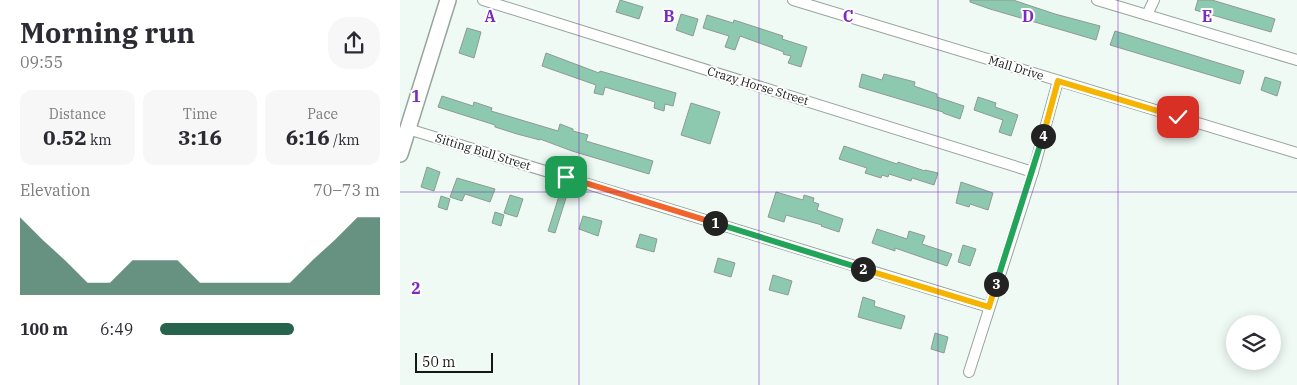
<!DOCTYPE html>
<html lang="en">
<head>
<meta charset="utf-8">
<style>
  :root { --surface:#fff; --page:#f7f7f7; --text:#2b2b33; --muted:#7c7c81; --accent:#28634d }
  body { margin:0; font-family:"IBM Plex Serif",serif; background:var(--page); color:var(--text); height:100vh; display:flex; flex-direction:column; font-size:19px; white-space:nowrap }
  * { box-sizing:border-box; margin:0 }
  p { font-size:16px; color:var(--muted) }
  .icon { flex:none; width:28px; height:28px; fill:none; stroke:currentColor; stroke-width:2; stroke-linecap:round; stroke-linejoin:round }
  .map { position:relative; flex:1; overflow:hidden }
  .panel { display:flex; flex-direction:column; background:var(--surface); width:400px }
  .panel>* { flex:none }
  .tools { position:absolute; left:826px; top:315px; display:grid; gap:10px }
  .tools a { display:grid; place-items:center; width:55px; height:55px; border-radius:50%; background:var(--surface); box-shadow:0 2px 12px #0003; font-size:25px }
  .scale { position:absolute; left:15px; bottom:12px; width:78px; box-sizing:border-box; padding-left:5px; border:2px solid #151817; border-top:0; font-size:14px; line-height:18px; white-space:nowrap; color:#151817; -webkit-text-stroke:4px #fff; paint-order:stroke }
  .pin { position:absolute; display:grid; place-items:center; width:42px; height:42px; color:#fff; margin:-21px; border-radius:10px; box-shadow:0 2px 8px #0006 }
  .km { position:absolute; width:25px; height:25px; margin:-12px; border-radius:50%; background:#222; color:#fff; font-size:14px; line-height:25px; text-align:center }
  .round { display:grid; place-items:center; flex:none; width:52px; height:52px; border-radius:20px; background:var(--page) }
  .headline { display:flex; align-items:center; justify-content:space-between; height:85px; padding:0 20px }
  h1 { font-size:28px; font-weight:800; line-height:38px }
  .figures { display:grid; grid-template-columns:repeat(3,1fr); gap:8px; height:85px; padding:5px 20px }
  .figures div { display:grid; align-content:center; border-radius:12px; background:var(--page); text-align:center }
  .figures b { font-size:21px; font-weight:800 }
  .figures small { font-size:14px; font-weight:400 }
  .figures p { font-size:14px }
  .chart { height:140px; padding:10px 20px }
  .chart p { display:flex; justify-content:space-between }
  .chart svg { width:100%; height:90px; margin-top:5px; fill:var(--accent); opacity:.7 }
  ul { padding:0 20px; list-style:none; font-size:16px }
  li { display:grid; grid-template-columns:80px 60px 1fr; align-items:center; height:38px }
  li i { height:12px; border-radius:6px; background:var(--accent) }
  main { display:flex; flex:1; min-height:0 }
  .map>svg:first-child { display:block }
  .building { fill:#8cc9ae; stroke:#909a95 }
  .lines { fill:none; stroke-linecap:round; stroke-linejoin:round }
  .street-casing { stroke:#99a39e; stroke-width:12 }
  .secondary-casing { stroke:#99a39e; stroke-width:18 }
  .street { stroke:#fff; stroke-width:10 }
  .secondary { stroke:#fff; stroke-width:15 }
  .split-1-casing { stroke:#fff; stroke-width:10 }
  .split-2-casing { stroke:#fff; stroke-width:10 }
  .split-3-casing { stroke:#fff; stroke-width:10 }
  .split-4-casing { stroke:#fff; stroke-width:10 }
  .split-5-casing { stroke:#fff; stroke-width:10 }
  .split-1 { stroke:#f0652b; stroke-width:6 }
  .split-2 { stroke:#22a559; stroke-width:6 }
  .split-3 { stroke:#f5b400; stroke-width:6 }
  .split-4 { stroke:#22a559; stroke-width:6 }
  .split-5 { stroke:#f5b400; stroke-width:6 }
  .grid { fill:none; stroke:#7b2cbf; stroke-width:1; stroke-opacity:0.55 }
  .labels { text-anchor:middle; stroke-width:4; stroke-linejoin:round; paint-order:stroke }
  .street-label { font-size:12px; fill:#151817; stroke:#fff }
  .grid-label { font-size:16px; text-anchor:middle; font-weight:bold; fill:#7b2cbf; stroke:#fff; stroke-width:4; stroke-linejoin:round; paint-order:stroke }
</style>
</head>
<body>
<main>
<section class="panel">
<div class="headline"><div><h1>Morning run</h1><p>09:55</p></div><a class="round"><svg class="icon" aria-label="share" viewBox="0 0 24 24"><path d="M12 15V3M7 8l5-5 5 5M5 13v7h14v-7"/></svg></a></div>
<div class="figures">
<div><p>Distance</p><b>0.52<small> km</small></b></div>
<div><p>Time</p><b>3:16</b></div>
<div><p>Pace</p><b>6:16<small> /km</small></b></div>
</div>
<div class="chart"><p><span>Elevation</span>70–73 m</p>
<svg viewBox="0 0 160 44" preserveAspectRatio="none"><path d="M0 44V6L10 17L20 27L30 38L40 38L50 27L60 27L70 27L80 38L90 38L100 38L110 38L120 38L130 27L140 17L150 6L160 6V44z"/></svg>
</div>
<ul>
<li><b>100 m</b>6:49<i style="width:61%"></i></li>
</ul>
</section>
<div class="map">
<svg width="897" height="385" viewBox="0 0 897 385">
  <rect width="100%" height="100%" fill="#effaf5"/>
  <g class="building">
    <polygon points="220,0 243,7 239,19 216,12"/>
    <polygon points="570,0 613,0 655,14 700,26 696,40 590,9 570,2"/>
    <polygon points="798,0 812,0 875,19 871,32 795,10"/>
    <polygon points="281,14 298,19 293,36 276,30"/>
    <polygon points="307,15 333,23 334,20 383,36 382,39 407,47 401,67 388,63 391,56 383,54 384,52 340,36 335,50 325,47 329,36 303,28"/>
    <polygon points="67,28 81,32 74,58 59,53"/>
    <polygon points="715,31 844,71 840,84 710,45"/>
    <polygon points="146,53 199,73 200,71 276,93 273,106 265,104 264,111 254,108 255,102 205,87 203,95 194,93 196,85 142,66"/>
    <polygon points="462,74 482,80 484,74 515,82 514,86 537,94 537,97 564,106 560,119 543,113 543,112 459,87"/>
    <polygon points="865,77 881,82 877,96 861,90"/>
    <polygon points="42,96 73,106 74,102 92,108 91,111 158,131 160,124 173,129 173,131 188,135 186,141 253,161 249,174 172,151 140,139 140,140 117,134 95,127 95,125 38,107"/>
    <polygon points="578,97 596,103 595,107 618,115 611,136 599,132 603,120 574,110"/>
    <polygon points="291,103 320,112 310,144 281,135"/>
    <polygon points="444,146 497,164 498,162 525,171 525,170 538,173 534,185 512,178 511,181 489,174 488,177 482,175 481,178 465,173 467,168 439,159"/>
    <polygon points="27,167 40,172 34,191 21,187"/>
    <polygon points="57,178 95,189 90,202 65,194 62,201 50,197"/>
    <polygon points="561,182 593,193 588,210 570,204 569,207 556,203"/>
    <polygon points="376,192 403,200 404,195 414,198 413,202 419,204 417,210 443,219 439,232 421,226 422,225 386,215 384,222 368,217"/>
    <polygon points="110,195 123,199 117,217 104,213"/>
    <polygon points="41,196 50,199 47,210 38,207"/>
    <polygon points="159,196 166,198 155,233 148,231"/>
    <polygon points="95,212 104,215 101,226 92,223"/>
    <polygon points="183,216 202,221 198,236 179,229"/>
    <polygon points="477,229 507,239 509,231 525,236 522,244 552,254 547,266 495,248 495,251 472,243"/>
    <polygon points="240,234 257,239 254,252 236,247"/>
    <polygon points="563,245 576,249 570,266 558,262"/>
    <polygon points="318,258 335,263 331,277 314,272"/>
    <polygon points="373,275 392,281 388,295 369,290"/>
    <polygon points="463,297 475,301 474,306 505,316 501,329 458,317"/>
    <polygon points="535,333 548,337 544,353 531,349"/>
  </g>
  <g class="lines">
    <defs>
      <g id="street">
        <polyline points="83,0 633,172"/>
        <polyline points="393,0 897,153"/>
        <polyline points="697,0 897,60"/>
        <polyline points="747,15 754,0"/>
        <polyline points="8,129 589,307"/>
        <polyline points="569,372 633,172 658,81"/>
      </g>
      <polyline id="secondary" points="0,154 48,0"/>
    </defs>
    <use href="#street" class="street-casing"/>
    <use href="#secondary" class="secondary-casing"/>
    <use href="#street" class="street"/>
    <use href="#secondary" class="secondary"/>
  </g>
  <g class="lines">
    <defs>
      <polyline id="split-1" points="166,177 315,223"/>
      <polyline id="split-2" points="315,223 463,269"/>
      <polyline id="split-3" points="463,269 589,307 596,284"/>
      <polyline id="split-4" points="596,284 643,136"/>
      <polyline id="split-5" points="643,136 658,81 778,117"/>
    </defs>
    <use href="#split-1" class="split-1-casing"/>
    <use href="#split-2" class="split-2-casing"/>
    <use href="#split-3" class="split-3-casing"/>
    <use href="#split-4" class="split-4-casing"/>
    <use href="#split-5" class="split-5-casing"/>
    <use href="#split-1" class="split-1"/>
    <use href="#split-2" class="split-2"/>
    <use href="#split-3" class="split-3"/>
    <use href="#split-4" class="split-4"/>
    <use href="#split-5" class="split-5"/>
  </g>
  <path class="grid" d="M179 0V385M359 0V385M538 0V385M718 0V385M0 192H897"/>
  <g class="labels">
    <g class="street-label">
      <text transform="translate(616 68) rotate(17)" y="4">Mall Drive</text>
      <text transform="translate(358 86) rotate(17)" y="4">Crazy Horse Street</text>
      <text transform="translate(83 152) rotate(17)" y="4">Sitting Bull Street</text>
    </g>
  </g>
  <g class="grid-label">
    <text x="90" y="22">A</text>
    <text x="269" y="22">B</text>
    <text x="448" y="22">C</text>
    <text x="628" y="22">D</text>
    <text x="807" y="22">E</text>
    <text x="16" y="102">1</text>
    <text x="16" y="294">2</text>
  </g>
</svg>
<div class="tools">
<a><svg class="icon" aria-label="layers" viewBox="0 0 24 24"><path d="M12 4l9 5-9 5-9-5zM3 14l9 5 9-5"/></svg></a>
</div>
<div class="scale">50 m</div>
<div class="pin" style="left:166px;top:177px;background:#1e9e55"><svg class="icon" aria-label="arrive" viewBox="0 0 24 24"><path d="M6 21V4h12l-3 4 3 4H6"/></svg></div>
<div class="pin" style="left:778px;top:117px;background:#d93025"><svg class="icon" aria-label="check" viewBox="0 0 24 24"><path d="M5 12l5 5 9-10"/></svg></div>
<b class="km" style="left:315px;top:223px">1</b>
<b class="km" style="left:463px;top:269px">2</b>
<b class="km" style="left:596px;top:284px">3</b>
<b class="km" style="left:643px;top:136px">4</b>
</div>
</main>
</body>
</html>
